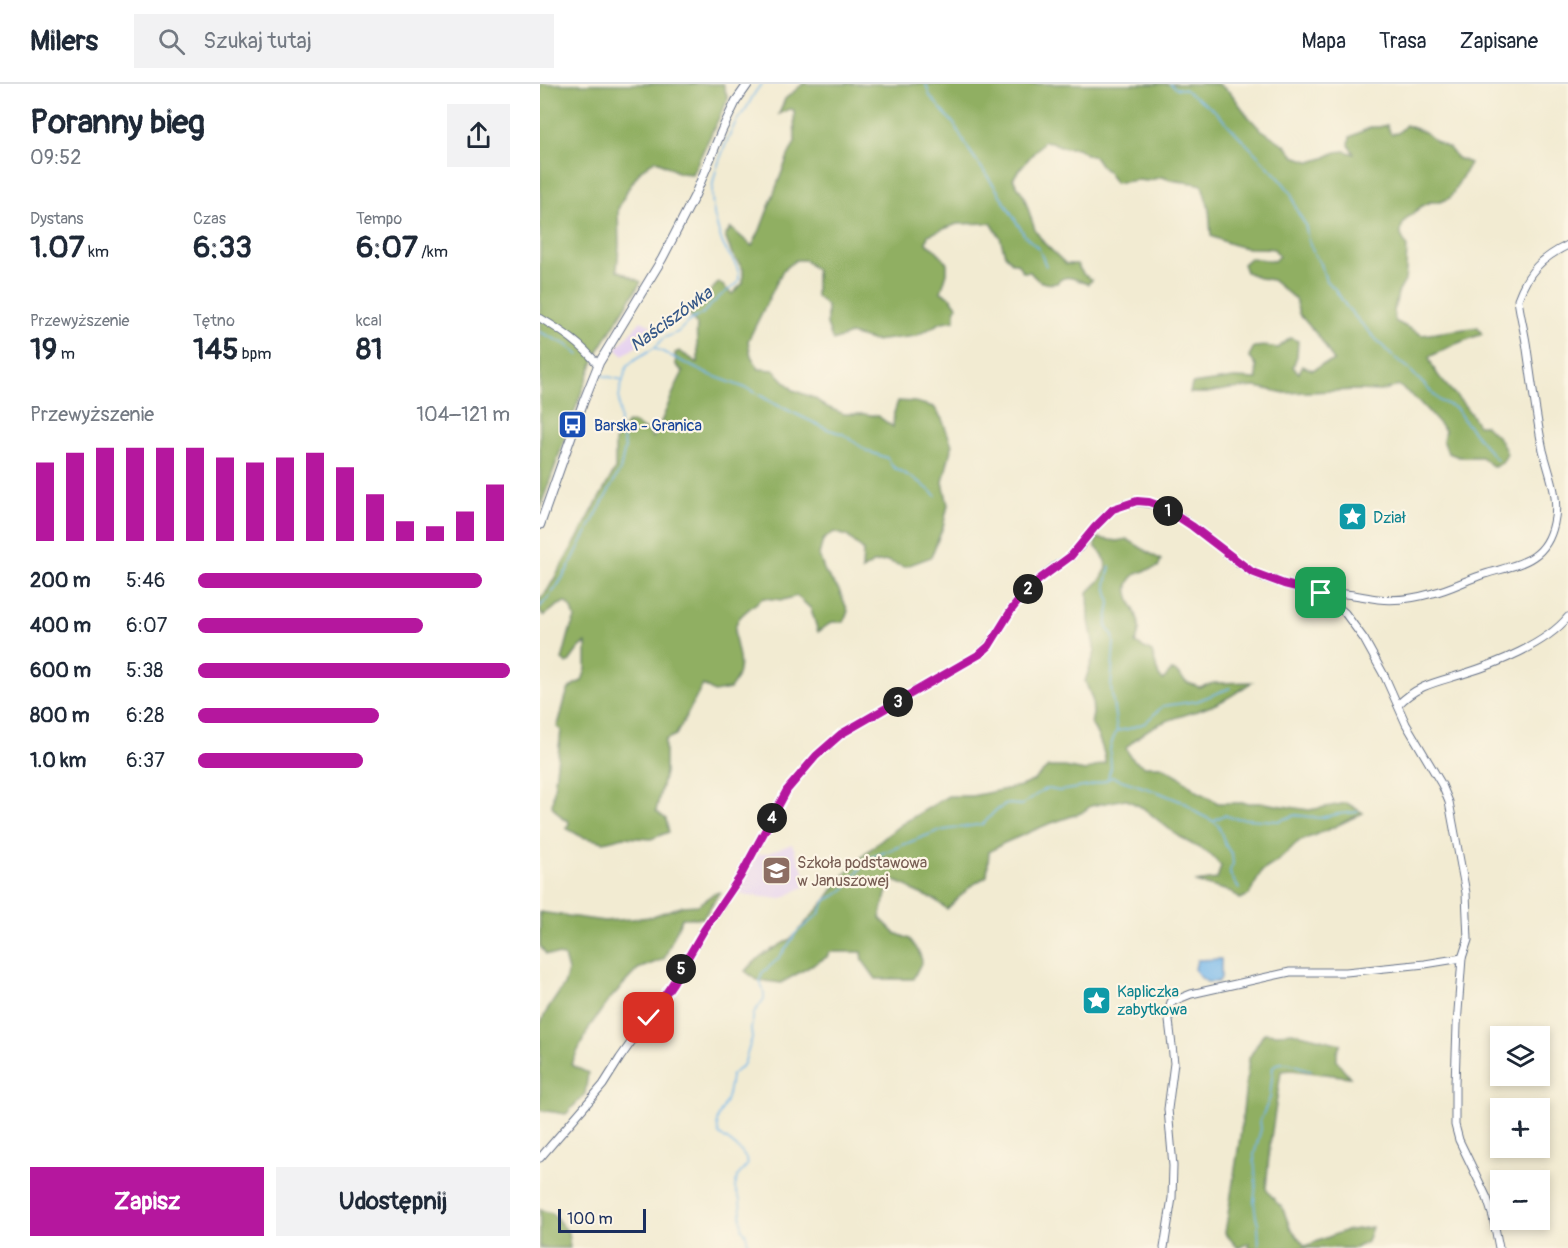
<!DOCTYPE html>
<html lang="pl">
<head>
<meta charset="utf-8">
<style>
  :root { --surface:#fff; --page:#f2f2f3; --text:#1f2937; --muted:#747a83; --line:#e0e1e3; --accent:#b5179e }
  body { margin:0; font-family:Pangolin,sans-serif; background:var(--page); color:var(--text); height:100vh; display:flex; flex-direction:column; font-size:22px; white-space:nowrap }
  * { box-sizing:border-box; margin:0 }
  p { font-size:20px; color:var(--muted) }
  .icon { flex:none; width:33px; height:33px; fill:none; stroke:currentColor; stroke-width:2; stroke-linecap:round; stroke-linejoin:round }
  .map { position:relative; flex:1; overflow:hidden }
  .sheet { display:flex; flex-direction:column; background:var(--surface); width:540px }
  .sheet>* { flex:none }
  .fabs { position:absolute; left:950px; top:942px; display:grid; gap:12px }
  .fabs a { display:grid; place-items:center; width:60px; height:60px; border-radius:0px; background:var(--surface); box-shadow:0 3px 9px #0003; font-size:30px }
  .scale { position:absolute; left:18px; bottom:15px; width:88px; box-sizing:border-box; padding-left:6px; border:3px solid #1b2f5e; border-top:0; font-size:16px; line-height:21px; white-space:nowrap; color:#1b2f5e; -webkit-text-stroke:4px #fcf5e5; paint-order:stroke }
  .pin { position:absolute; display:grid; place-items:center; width:51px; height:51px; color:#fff; margin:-26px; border-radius:12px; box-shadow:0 3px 9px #0006 }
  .km { position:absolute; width:30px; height:30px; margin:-15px; border-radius:50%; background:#222; color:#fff; font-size:16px; line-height:30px; text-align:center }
  .round { display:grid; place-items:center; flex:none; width:63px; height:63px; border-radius:0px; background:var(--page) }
  .head { display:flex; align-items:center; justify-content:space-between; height:102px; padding:0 30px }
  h1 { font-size:33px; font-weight:700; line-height:45px }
  .figures { display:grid; grid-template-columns:repeat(3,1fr); gap:9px; height:102px; padding:6px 30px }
  .figures div { display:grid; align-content:center }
  .figures b { font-size:30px; font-weight:700 }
  .figures small { font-size:16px; font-weight:400 }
  .figures p { font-size:16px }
  .chart { height:168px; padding:12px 30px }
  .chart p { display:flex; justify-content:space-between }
  .chart svg { width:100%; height:108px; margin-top:6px; stroke:var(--accent); stroke-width:6 }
  .button { display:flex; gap:12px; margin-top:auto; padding:12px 30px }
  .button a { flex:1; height:69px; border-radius:0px; background:var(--accent); color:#fff; font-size:24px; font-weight:700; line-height:69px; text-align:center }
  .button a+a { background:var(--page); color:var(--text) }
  ul { padding:0 30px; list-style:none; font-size:20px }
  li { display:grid; grid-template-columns:96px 72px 1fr; align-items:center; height:45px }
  li i { height:15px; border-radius:8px; background:var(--accent) }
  header { display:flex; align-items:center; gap:36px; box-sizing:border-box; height:84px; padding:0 30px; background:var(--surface); border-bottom:2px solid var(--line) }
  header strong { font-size:28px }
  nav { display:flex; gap:33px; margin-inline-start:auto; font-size:21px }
  .search { width:420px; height:54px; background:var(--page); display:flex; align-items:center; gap:15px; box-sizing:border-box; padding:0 21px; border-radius:0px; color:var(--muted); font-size:22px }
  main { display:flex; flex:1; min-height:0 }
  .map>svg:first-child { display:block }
  .built { fill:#e6d2f0 }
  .forest { fill:#90af62; stroke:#566f60; stroke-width:1.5 }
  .water { fill:#76b8eb; stroke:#4874a4; stroke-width:1.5 }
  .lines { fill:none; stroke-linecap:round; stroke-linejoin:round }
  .stream { stroke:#76b8eb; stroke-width:1.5 }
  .minor-casing { stroke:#667187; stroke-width:9 }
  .tertiary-casing { stroke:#667187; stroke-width:10 }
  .minor { stroke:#fff; stroke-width:7 }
  .tertiary { stroke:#fff; stroke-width:8 }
  .route-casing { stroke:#fff; stroke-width:12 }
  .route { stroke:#b5179e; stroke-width:8 }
  .labels { text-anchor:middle; stroke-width:4.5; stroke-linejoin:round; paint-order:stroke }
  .transit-label { font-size:16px; fill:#164399; stroke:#fcf5e5; text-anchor:start }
  .culture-label { font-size:16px; fill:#0d838f; stroke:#fcf5e5; text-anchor:start }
  .education-label { font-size:16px; fill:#785e54; stroke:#fcf5e5; text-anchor:start }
  .water-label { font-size:18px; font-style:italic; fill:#365888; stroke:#fcf5e5 }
</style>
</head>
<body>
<header>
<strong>Milers</strong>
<div class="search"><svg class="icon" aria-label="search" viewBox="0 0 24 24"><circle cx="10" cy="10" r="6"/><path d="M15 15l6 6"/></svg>Szukaj tutaj</div>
<nav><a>Mapa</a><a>Trasa</a><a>Zapisane</a></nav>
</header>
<main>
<section class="sheet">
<div class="head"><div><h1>Poranny bieg</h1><p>09:52</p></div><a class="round"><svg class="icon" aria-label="share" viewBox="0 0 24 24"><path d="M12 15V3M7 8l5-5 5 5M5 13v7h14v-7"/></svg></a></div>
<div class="figures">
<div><p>Dystans</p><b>1.07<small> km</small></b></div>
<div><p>Czas</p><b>6:33</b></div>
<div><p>Tempo</p><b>6:07<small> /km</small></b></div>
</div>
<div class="figures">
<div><p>Przewyższenie</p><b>19<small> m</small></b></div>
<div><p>Tętno</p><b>145<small> bpm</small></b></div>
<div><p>kcal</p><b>81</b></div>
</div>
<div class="chart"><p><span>Przewyższenie</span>104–121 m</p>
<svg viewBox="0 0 160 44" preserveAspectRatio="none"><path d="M5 44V12M15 44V8M25 44V6M35 44V6M45 44V6M55 44V6M65 44V10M75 44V12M85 44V10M95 44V8M105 44V14M115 44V25M125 44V36M135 44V38M145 44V32M155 44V21"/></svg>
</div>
<ul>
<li><b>200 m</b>5:46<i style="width:91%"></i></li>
<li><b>400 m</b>6:07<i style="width:72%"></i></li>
<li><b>600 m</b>5:38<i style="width:100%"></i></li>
<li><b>800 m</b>6:28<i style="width:58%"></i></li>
<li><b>1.0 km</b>6:37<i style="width:53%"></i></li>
</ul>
<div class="button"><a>Zapisz</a><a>Udostępnij</a></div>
</section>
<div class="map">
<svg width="1028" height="1164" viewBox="0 0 1028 1164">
  <rect width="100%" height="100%" fill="#fcf5e5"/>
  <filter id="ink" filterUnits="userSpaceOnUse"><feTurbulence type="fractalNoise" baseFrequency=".0167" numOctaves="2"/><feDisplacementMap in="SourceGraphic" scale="12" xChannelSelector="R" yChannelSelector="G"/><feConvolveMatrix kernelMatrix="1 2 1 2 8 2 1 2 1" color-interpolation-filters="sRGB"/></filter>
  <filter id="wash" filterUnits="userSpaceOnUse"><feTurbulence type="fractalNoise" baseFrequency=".008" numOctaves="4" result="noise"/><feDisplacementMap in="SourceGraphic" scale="24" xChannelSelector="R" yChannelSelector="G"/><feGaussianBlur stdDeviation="1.35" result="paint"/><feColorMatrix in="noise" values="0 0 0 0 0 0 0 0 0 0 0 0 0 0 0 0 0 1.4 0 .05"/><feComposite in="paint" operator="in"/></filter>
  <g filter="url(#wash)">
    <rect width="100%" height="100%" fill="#f2ebd2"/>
    <g class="built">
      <polygon points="101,237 112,242 109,247 115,251 83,271 76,265"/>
      <polygon points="252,760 269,800 241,815 198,810 217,771 228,769"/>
    </g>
    <g class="forest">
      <polygon points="0,0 183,0 188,15 152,90 139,89 116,76 101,86 88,105 78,125 79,162 77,186 101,198 58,267 43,304 0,424"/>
      <path d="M263 0H678L691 9 707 31 719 44 746 62 754 72 771 78 784 74 796 68 805 67 814 70 809 61 810 53 831 43H839L847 41 851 50 858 49 866 41 884 48 897 58 909 64 917 74 930 79 910 114 900 118H890L882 122 866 135 861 144V151L867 163 866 186 865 197 858 209 854 227 855 237 882 251 938 243 942 250 913 261 889 273C895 293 911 305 924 321 929 327 934 334 938 341H944C956 350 962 356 967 370L962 379 954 383 941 373H919L908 369 903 356 905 346C897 339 893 332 885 324 878 316 869 309 859 302L840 307 816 306 745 309 716 303 690 305 667 309H650L652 300 694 294 717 295 716 282 709 272 714 263 726 262 738 264 750 254 758 257 757 272 753 283 759 289 762 282 773 286 781 281 794 277 780 254 759 230 755 215 732 196 720 194 706 188 703 180 710 174 734 177 739 172 734 165C725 164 717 164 709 164 696 163 682 157 671 152L669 125 662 101C649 97 635 99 622 93L606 97 598 96 575 99 568 88 561 82 555 73 546 70 538 64H525L511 58 504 57 478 87 473 95 484 112 495 146 504 159 526 180H537L543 190 552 196 548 200C536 196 526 188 517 199 505 201 498 198 490 188H483L477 179H473L465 171 460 153 451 139 417 140 388 151 386 159 397 167 407 179V189L401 208 409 212 417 222 415 228V236L402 238 376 252 334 257 310 250 293 257 287 241V222L276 212V186L265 176H256L243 186 208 257 211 272 219 285 234 286 253 306 274 314 287 323 304 330H324L338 332 353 343 354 329 358 317 375 318 394 323 402 335 412 361 403 398 408 421 403 443 391 473 364 483 347 477 333 479 322 486 323 466 307 452 294 448 283 456 279 471 285 488 299 506 308 527 304 538H292L278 548 271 525 257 512 243 516 223 514C217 519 202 529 198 536 186 558 213 577 190 605L174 608 163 601 136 651 125 656V689L116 727 126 735 129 748 111 755 84 753 64 758 42 753 26 744 29 740 28 736 23 735 12 722 21 646 17 643C21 635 25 610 29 605 33 600 37 599 42 597L46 585V559C38 562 34 573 27 580L22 576 30 546 35 534 32 525 25 518 17 522 4 532 0 528V515L7 507 37 455 75 385V356L86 340 92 338 107 347 113 354C125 333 131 309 143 288L136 281 135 269 139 267 158 279C159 266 155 254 157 241L149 230 179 198 192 210 203 199V185L192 170 185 152 191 144 212 162 220 146 248 72 255 58 254 26 250 25 239 30 245 15Z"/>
      <path d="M556 454 577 457 587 455 621 476 618 483C611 485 601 487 595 491 577 505 597 524 599 540 600 547 598 552 595 559L612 568 619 592 623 596 631 587H635L646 598 659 603 674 599 712 598C702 605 691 613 680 618 658 629 634 632 613 643 603 648 594 656 586 664L590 672 595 677 604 682H621L639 692 655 706 678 719H724L769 726 807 719 823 729 790 745 758 758 738 777 722 787 709 811 700 815 692 808 655 798 677 795 681 782 670 770 648 758 634 749 603 724 585 715 551 722 541 729 506 741 462 760 449 768 447 792 431 802 407 825 395 816 376 808 367 802 350 795 340 834 355 849 370 855 379 868 382 877 373 895H336L323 877 322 868H289L287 873 241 899 217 896 205 887 221 872 252 854 286 816 303 792 327 768 360 741 408 712H432L481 702 493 697 508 683H525L545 687 565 679C566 670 557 648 551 640L553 630 552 615 545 597 555 568 549 537 548 508 561 495 567 484 563 471 555 462Z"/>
      <polygon points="180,808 163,834 142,834 124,875 98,885 69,916 50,942 31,981 48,989 45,1010 26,1030 0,1026 0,941 6,928 24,901 28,887 24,872 6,870 0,862 0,828 64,837 91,835 110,833 142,822 158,821 173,810"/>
      <polygon points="752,948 801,960 797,968 797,977 810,993 752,986 741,987 730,1061 726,1105 736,1118 742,1123 750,1143 765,1162 804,1147 832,1143 827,1158 815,1164 709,1164 709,1159 698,1164 685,1149 700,1053 709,974 724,949 737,950"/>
      <polygon points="0,1126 12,1129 28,1148 30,1164 0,1164"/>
    </g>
    <polygon class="water" points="681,875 681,894 678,898 667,898 659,892 655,885 657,876"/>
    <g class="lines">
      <g class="stream">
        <polyline points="386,0 390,12 414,40 429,66 457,106 485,152 499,165 506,182"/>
        <polyline points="630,0 635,4 644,5 674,26 740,95 751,109 757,127 765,140 768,155 774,170 781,180 786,197 795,205 806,222 818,236 851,271 866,282 900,317 916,324 925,338 957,376"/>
        <polyline points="0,248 27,261 39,271"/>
        <polyline points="115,264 165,289 211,306 233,319 287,345 303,350 327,367 347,374 353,383 381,399 396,412"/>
        <polyline points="60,291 83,296"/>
        <path d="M0 523 16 504 29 483 41 459 80 386 85 363 80 343 79 315 80 306 87 282 94 276 114 264 124 254 138 248 148 238 163 229 179 213 198 199C203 182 187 172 182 158 166 114 170 96 188 55 191 49 193 43 196 38 199 33 204 28 207 23 212 15 214 7 222 0"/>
        <polyline points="577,647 588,645 605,639 623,622 657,617 690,604"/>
        <polyline points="568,693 571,684 570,665 573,655 577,647 571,603 574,557 573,551 566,543 570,519 566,500 570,482"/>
        <polyline points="673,737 678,741 686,762 692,771 693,780 690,786 690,790 699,805"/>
        <path d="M209 1164 206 1150 202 1145 200 1116 195 1105 197 1093 208 1080C203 1065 191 1059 179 1050 174 1032 180 1032 186 1017 189 1009 190 1000 191 992L204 980 212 954 211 945 214 929 224 915V909L220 897 222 889 237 876 247 863 256 849 279 830 286 816 298 810 308 802 319 786 330 774 398 747 443 740 455 727 467 720 482 721 503 706 509 705 519 707 549 702 564 697 572 693 618 708 647 720 657 729 673 737 684 731 693 734 738 737 756 731 779 734 798 730 818 728"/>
        <path d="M719 1164 718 1139 716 1133 714 1118 716 1100 714 1071 721 1045 720 1037 730 1014 733 983 736 980C751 976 756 983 771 986"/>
      </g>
    </g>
  </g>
  <g filter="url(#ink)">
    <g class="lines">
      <defs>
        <g id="minor">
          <path d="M0 234C22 247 42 260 58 281"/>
          <polyline points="781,509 805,529 824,555 845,593 866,640 902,701 909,718 926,809 928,856 922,874 917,941 915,1000 915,1041 919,1056 947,1114 953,1133 959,1164"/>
          <path d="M858 621C877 601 897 598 923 590 956 580 1006 560 1028 533"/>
          <path d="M0 1074 63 1001 80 974 133 899 164 846 200 793 247 706 276 672 301 650 440 570C454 557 461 541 472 525 483 509 498 495 514 483 519 479 525 477 530 473 550 456 560 427 586 420 629 407 678 468 712 488 717 491 724 493 729 495 749 503 771 507 792 509 808 509 823 513 838 515 856 517 876 514 893 509 911 505 928 495 945 490 978 480 1006 478 1014 439 1020 414 1009 390 1003 366 996 333 992 299 987 265 985 249 980 232 978 215 988 188 1001 174 1028 161"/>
          <polyline points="624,1164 632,1114 633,1082 628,1025 634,979 628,928 631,918 651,910 750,888 806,888 885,880 922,874"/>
        </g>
        <polyline id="tertiary" points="0,441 43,319 59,279 122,175 155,111 182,46 196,17 208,0"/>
      </defs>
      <use href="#minor" class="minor-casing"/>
      <use href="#tertiary" class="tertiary-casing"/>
      <use href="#minor" class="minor"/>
      <use href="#tertiary" class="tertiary"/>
    </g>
  </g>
  <g class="lines" filter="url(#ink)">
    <defs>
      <polyline id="route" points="109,934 133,899 164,846 200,793 247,706 276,672 301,650 440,570 449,562 472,525 486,507 501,494 531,472 555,443 573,425 597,417 609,418 623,423 652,442 712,488 744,500 781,509"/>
    </defs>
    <use href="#route" class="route-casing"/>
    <use href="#route" class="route"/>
  </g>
  <defs>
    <symbol id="bus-square" viewBox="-11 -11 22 22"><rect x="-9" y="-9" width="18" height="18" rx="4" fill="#1a4fb4" stroke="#fcf5e5"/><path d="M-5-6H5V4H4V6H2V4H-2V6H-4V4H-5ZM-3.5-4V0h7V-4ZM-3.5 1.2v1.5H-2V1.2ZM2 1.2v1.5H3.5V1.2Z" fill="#fff"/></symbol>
    <symbol id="sight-square" viewBox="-11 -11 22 22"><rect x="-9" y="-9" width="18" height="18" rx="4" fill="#0f9aa8" stroke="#fcf5e5"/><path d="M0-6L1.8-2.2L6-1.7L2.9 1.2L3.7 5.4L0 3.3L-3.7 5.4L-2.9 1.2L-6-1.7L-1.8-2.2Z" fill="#fff"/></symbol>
    <symbol id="school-square" viewBox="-11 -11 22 22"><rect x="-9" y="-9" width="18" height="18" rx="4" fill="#8d6e63" stroke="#fcf5e5"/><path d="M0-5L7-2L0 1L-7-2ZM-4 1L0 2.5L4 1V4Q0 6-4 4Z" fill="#fff"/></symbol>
  </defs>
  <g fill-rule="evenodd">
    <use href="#bus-square" x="16" y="324" width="33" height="33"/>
    <use href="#sight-square" x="796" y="416" width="33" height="33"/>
    <use href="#school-square" x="220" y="770" width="33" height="33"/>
    <use href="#sight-square" x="540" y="900" width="33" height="33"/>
  </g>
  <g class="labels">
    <g class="transit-label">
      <text x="54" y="347">Barska - Granica</text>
    </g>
    <g class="culture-label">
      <text x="833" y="439">Dział</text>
      <text x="577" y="913">Kapliczka<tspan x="577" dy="18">zabytkowa</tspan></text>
    </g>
    <g class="education-label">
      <text x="257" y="784">Szkoła podstawowa<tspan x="257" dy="18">w Januszowej</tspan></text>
    </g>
    <g class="water-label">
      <text transform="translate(131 235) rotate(-36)" y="6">Naściszówka</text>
    </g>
  </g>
</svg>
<div class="fabs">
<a><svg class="icon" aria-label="layers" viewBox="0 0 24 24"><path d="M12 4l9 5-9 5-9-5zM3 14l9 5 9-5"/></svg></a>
<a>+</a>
<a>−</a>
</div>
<div class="scale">100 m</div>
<div class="pin" style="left:781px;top:509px;background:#1e9e55"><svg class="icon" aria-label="arrive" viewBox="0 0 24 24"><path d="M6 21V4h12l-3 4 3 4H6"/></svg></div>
<div class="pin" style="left:109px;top:934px;background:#d93025"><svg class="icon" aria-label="check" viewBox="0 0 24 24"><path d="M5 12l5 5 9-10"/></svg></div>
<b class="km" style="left:628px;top:427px">1</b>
<b class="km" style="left:488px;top:505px">2</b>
<b class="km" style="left:358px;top:618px">3</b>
<b class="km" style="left:232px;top:734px">4</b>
<b class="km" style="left:141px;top:885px">5</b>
</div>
</main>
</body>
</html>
